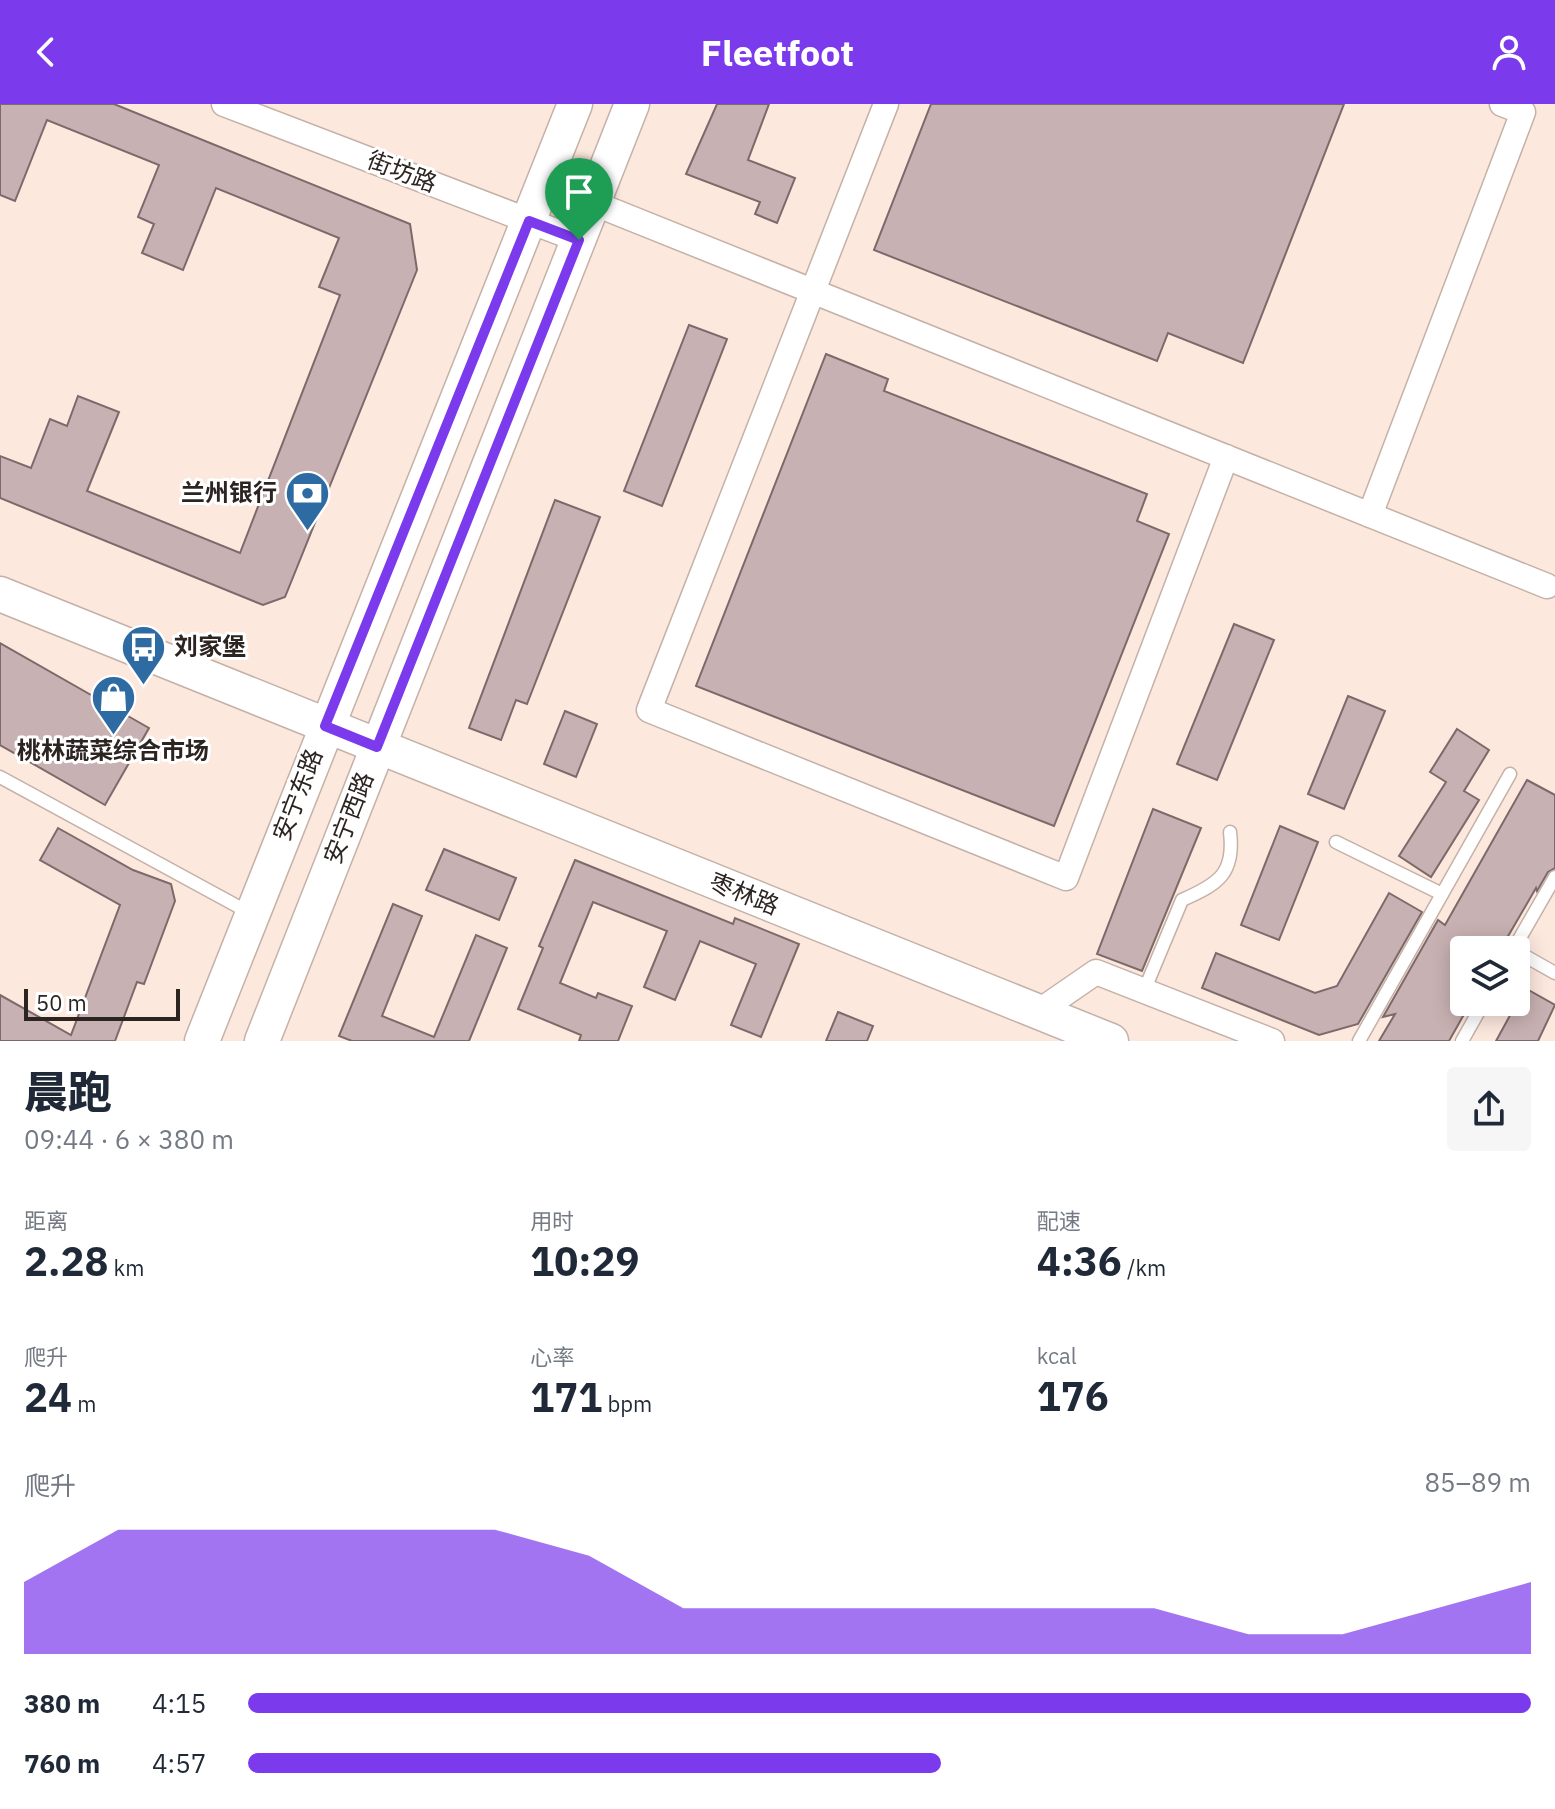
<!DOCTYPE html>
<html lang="zh">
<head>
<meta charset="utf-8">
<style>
  :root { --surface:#fff; --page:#f6f6f7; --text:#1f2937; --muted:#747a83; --accent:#7c3aed }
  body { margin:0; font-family:"IBM Plex Sans","Noto Sans SC",sans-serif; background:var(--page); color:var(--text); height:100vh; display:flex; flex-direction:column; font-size:30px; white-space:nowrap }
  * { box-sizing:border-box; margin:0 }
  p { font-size:26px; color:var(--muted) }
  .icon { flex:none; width:44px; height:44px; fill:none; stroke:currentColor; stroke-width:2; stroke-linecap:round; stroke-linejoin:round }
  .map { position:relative; height:937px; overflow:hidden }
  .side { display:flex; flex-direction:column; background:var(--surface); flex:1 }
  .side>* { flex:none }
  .tools { position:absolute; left:1450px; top:832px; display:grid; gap:16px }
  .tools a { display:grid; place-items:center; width:80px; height:80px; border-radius:8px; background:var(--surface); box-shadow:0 4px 20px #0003; font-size:40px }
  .scale { position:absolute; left:24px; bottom:20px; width:156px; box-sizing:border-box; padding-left:8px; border:4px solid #2c2421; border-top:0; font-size:22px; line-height:28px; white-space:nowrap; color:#2c2421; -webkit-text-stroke:6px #fff; paint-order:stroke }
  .pin { position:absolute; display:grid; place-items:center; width:68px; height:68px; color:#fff; margin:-82px -34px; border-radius:50% 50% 50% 0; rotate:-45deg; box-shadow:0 0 8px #0007 }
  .pin .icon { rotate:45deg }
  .round { display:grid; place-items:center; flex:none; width:84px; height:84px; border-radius:8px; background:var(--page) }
  .overview { display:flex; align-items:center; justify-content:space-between; height:136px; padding:0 24px }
  h1 { font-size:44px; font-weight:800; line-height:60px }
  .stats { display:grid; grid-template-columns:repeat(3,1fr); gap:12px; height:136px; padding:8px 24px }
  .stats div { display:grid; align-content:center }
  .stats b { font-size:40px; font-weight:800 }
  .stats small { font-size:22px; font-weight:400 }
  .stats p { font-size:22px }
  .chart { height:224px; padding:16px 24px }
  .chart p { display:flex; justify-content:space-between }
  .chart svg { width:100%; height:144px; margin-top:8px; fill:var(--accent); opacity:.7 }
  ul { padding:0 24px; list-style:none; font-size:26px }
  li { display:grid; grid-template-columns:128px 96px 1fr; align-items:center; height:60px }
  li i { height:20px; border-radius:10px; background:var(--accent) }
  header { display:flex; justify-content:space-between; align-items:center; height:104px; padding:0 24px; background:var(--accent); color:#fff; font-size:36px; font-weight:800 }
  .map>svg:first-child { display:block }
  .building { fill:#c8b1b2; stroke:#7d6969; stroke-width:2 }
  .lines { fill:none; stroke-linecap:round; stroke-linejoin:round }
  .lane-casing { stroke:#c4b1a7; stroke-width:15 }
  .street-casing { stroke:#c4b1a7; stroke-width:27 }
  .secondary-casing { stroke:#c4b1a7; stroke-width:37 }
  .lane { stroke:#fff; stroke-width:12 }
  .street { stroke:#fff; stroke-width:24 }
  .secondary { stroke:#fff; stroke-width:34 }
  .route-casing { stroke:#fff; stroke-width:16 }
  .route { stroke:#7c3aed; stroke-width:10 }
  .labels { text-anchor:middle; stroke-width:6; stroke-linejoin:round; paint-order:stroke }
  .street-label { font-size:24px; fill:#2c2421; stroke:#fff }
  .poi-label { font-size:24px; font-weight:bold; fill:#2c2421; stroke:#fff; text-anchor:end }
</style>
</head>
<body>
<header><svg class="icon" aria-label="back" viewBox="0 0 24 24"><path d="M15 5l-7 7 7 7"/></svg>Fleetfoot<svg class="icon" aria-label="person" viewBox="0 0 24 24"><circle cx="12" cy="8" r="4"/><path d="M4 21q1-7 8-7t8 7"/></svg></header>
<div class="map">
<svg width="1555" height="937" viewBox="0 0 1555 937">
  <rect width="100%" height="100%" fill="#fde8de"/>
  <g class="building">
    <polygon points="0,0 114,0 410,120 417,166 285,493 263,501 0,394 0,352 31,364 50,315 67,322 78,292 119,308 87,387 240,449 340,191 319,183 339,134 216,84 183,166 142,149 154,120 138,113 159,61 47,16 15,97 0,91"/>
    <polygon points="717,0 769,0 748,56 795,74 777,119 755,110 760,98 686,70"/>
    <polygon points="931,0 1344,0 1243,259 1168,229 1157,257 874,146"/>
    <polygon points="689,221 727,235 662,402 624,387"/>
    <polygon points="826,250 888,275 884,287 1147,390 1137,417 1169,430 1054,722 696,582"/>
    <polygon points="555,396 600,413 527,600 516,596 501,636 469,624"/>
    <polygon points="1234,520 1274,536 1217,676 1177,660"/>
    <polygon points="0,539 149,624 105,701 0,641"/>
    <polygon points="1348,592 1385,607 1344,705 1308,690"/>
    <polygon points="565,607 597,620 576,673 544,660"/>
    <polygon points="1457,625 1489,646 1464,687 1479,696 1431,773 1399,752 1446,678 1430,668"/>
    <polygon points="1527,676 1555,691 1555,764 1548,768 1537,787 1536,784 1500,846 1464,846 1464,898 1471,898 1449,937 1379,937 1395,910 1383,913 1438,816 1445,821"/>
    <polygon points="1153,705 1201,724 1142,867 1097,850"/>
    <polygon points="1280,722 1318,738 1279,836 1241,821"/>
    <polygon points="58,724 133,766 171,780 175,797 144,880 137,878 115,937 0,937 0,891 71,931 120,801 40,756"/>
    <polygon points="444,745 516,774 499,816 426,786"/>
    <polygon points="575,756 733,820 735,814 799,840 761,933 731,921 756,860 700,837 675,896 644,883 667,827 593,798 560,879 596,894 598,889 632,902 618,937 579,937 581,931 518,905 543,844 539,842"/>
    <polygon points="1389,789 1422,808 1358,920 1319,931 1202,884 1216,849 1315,889 1337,882"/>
    <polygon points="393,800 422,812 382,912 434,933 476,831 507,844 469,937 352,937 339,932"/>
    <polygon points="1525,884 1555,901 1538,937 1496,937"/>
    <polygon points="838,908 873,922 867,937 826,937"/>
  </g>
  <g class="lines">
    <defs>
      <g id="lane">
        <polyline points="0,673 250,809"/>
        <polyline points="1336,738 1442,790"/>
        <polyline points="1513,846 1555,773"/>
        <polyline points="1516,847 1555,869"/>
        <path d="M1144 887 1182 796C1219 780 1235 769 1230 728"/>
        <polyline points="1359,937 1510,670"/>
        <polyline points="1462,937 1484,898"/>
      </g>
      <g id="street">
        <polyline points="224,0 579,136"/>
        <polyline points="886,0 649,606 1066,774 1226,353"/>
        <polyline points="593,99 1547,482"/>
        <polyline points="1370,411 1523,8 1502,0"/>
        <polyline points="1038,908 1096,868 1272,937"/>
      </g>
      <g id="secondary">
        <polyline points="0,490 1111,937"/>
        <polyline points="202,937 575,0"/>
        <polyline points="262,937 632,0"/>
      </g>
    </defs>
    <use href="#lane" class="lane-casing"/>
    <use href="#street" class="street-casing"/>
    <use href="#secondary" class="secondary-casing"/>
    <use href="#lane" class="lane"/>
    <use href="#street" class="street"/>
    <use href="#secondary" class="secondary"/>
  </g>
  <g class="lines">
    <defs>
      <polygon id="route" points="529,117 579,136 377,643 325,622"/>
    </defs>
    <use href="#route" class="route-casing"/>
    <use href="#route" class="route"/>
  </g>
  <defs>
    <symbol id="bank-pin" viewBox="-11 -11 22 30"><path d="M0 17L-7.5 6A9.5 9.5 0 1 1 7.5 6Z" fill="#2d6ba2" stroke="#fff"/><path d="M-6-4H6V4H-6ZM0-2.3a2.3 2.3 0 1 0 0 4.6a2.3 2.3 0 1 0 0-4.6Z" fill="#fff"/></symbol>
    <symbol id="bus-pin" viewBox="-11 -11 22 30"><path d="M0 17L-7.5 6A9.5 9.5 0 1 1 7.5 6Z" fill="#2d6ba2" stroke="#fff"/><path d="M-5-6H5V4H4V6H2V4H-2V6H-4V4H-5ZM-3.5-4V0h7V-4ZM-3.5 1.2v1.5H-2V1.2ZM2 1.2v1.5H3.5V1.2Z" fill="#fff"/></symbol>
    <symbol id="shop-pin" viewBox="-11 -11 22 30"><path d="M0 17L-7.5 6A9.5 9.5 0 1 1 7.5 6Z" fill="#2d6ba2" stroke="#fff"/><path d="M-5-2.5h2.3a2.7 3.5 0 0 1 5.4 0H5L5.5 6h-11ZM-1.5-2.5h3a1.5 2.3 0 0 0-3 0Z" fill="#fff"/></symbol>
  </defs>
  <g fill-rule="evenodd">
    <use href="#bank-pin" x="282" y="364" width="51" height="69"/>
    <use href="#bus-pin" x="118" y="518" width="51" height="69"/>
    <use href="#shop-pin" x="88" y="568" width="51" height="69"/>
  </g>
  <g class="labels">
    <g class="street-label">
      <text transform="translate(402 68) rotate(21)" y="8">街坊路</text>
      <text transform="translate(298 691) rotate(-69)" y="8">安宁东路</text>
      <text transform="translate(349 714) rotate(-69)" y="8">安宁西路</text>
      <text transform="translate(744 790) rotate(22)" y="8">枣林路</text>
    </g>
    <g class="poi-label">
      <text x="277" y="397">兰州银行</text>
      <text x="174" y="551" text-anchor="start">刘家堡</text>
      <text x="113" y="655" text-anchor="middle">桃林蔬菜综合市场</text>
    </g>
  </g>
</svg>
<div class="tools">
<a><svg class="icon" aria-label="layers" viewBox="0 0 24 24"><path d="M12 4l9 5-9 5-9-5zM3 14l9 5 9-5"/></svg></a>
</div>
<div class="scale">50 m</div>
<div class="pin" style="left:579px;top:136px;background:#1e9e55"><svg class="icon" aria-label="arrive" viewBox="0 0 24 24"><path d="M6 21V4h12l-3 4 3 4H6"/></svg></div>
</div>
<section class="side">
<div class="overview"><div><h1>晨跑</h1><p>09:44 · 6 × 380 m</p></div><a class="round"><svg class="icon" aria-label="share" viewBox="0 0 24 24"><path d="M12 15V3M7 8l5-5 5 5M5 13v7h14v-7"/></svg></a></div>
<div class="stats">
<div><p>距离</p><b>2.28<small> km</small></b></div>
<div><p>用时</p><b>10:29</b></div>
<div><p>配速</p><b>4:36<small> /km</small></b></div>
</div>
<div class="stats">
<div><p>爬升</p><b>24<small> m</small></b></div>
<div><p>心率</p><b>171<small> bpm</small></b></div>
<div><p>kcal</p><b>176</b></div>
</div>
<div class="chart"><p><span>爬升</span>85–89 m</p>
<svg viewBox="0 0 160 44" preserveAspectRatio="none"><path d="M0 44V22L10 6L20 6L30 6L40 6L50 6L60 14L70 30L80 30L90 30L100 30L110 30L120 30L130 38L140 38L150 30L160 22V44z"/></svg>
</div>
<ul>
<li><b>380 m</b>4:15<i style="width:100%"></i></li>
<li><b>760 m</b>4:57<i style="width:54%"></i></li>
</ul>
</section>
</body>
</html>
